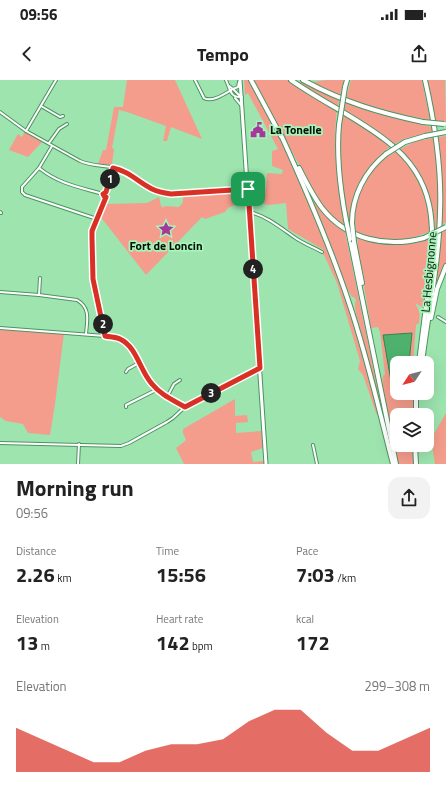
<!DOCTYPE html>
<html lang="en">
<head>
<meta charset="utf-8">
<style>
  :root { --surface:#fff; --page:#f2f2f2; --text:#222; --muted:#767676; --accent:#d93025 }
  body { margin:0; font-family:"Titillium Web",sans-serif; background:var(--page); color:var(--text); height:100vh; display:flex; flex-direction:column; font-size:15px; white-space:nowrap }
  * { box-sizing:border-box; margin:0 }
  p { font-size:13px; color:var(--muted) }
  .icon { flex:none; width:22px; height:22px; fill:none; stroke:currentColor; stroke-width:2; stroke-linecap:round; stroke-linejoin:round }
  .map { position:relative; height:384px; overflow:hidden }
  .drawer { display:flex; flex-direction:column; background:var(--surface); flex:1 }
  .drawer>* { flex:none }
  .needle { width:26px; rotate:234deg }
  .controls { position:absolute; left:390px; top:276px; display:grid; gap:8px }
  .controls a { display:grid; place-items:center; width:44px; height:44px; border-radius:8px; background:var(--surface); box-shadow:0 4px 16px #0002; font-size:20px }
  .pin { position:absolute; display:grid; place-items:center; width:34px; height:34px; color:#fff; margin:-17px; border-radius:8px; box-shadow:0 2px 6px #0006 }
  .km { position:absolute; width:20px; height:20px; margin:-10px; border-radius:50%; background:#222; color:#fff; font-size:11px; line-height:20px; text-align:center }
  .round { display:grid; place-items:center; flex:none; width:42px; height:42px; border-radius:12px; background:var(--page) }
  .overview { display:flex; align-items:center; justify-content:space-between; height:68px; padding:0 16px }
  h1 { font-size:22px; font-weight:700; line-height:30px }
  .figures { display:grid; grid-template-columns:repeat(3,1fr); gap:6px; height:68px; padding:4px 16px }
  .figures div { display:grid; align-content:center }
  .figures b { font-size:20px; font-weight:700 }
  .figures small { font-size:11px; font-weight:400 }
  .figures p { font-size:11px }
  .chart { height:112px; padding:8px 16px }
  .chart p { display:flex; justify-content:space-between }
  .chart svg { width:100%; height:72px; margin-top:4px; fill:var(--accent); opacity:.7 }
  .status { display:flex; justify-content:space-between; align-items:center; height:28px; padding:0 20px; background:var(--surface); direction:ltr }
  .status svg { height:11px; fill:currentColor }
  header { display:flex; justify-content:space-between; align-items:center; height:52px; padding:0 16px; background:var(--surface); font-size:18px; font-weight:700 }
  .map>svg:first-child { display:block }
  .green { fill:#f59d8c }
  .water { fill:#4eb26e; stroke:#37824e }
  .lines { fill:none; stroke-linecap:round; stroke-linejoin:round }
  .minor-casing { stroke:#4d9361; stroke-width:4 }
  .major-casing { stroke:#4d9361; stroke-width:5 }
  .highway-casing { stroke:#4d9361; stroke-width:6 }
  .minor { stroke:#fff; stroke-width:2 }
  .major { stroke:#fff; stroke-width:3 }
  .highway { stroke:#fff; stroke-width:4 }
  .highway-bridge-casing { stroke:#4d9361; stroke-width:6; stroke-linecap:butt }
  .highway-bridge { stroke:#fff; stroke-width:4 }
  .route-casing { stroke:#fff; stroke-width:8 }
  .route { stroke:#d93025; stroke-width:5 }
  .labels { text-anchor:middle; stroke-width:3.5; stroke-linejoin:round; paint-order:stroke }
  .poi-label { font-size:12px; font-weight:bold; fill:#001303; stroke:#aaf2bb; text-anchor:start }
  .street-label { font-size:12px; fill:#001303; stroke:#aaf2bb }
</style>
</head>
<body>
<div class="status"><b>09:56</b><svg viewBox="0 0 49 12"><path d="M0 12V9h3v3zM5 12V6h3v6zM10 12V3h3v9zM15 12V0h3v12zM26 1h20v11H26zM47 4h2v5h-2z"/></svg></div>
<header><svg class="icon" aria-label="back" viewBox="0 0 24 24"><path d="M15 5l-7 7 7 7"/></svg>Tempo<svg class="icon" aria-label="share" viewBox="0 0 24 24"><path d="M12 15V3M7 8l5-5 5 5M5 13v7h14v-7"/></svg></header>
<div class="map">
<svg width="446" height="384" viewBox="0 0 446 384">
  <rect width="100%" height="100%" fill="#9de4af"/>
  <g class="green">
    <polygon points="127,0 175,0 202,59 171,47 167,61 163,61 166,46 127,32 119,30 112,68 114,69 112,84 111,85 98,84 103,70 106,70 114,27 123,27"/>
    <path d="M244 0H248C309 104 349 218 378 335L376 333 363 295 358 289 360 281 337 203 324 175 322 174 324 170 288 149 286 123 269 125 260 123 259 111H265L266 108 267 93 282 94 283 90 272 86V71L278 69 248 13 245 15Z"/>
    <path d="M253 0H288L337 30C332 69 338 108 344 146 333 138 323 128 316 116Z"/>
    <polygon points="326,0 344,0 340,16 312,2"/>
    <polygon points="351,0 422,0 430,40 379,30 346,18"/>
    <polygon points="427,0 445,0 446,42 436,41"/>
    <polygon points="297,2 304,2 339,20 338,27"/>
    <polygon points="345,22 375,33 422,43 423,45 432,47 433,51 404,59 395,64 385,56 344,30"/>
    <path d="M343 34 368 50 391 66C365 86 353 109 350 142 347 136 347 128 345 121 340 92 339 64 343 34Z"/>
    <polygon points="25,51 42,62 28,77 9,70 18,54 22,57"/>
    <polygon points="446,56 446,142 442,145 443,116 438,57"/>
    <path d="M433 58C438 87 440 118 437 148L435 149C434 117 422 92 400 69L416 61Z"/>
    <path d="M397 70 413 90 427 117 431 151C402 163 387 163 357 153 356 149 354 145 354 141 351 116 369 93 385 76H389Z"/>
    <polygon points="244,111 245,120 228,128 225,132 205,139 202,137 146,195 100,136 104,125 106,124 147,123 159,117 161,126 164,128 164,126 179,127 183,122 183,118 185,113"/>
    <path d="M313 120 327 137 345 152 385 344 362 257C361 246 352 229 356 220L354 217H352L345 205Z"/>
    <polygon points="446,150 446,183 435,212 441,153"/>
    <path d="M357 158C382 165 407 168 431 158L424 228 415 223C420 232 420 232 419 243L416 245 413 283H409L412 253 383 255 391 301H397V313H413V335H397V365H413L414 384H398L382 306 383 296 385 294 380 252 378 247 371 248 357 165H358Z"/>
    <polygon points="0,250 64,253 55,324 50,355 28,353 23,344 6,341 0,337"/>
    <polygon points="235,319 235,336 247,335 248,342 236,343 236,353 261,351 263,368 251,372 253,382 264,381 264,384 184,384 176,368 184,362 186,360 183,353 183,349"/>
    <polygon points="446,333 446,384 435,384 431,359"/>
  </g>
  <polygon class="water" points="412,253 409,283 397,283 397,301 391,301 383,255"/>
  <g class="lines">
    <defs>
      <g id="minor">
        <path d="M195 0 204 18C212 23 226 13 233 9L241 17"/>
        <path d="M226 0C230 9 230 18 242 17"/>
        <polyline points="229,6 233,9 238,7 239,2"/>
        <polyline points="235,18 241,25"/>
        <polyline points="41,26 60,37 63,36"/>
        <path d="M0 32 26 51 80 81C94 87 109 85 123 90 128 92 132 96 137 99 148 107 157 112 171 114L247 109"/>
        <polyline points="26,51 56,0"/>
        <polyline points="49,63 59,49 67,44"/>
        <polyline points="52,66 39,88 22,107 22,112 25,115 97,139"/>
        <path d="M39 88C59 104 79 107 103 114"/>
        <circle cx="105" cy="114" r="2.5"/>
        <polyline points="106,112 113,88"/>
        <polyline points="0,132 1,133"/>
        <path d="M249 132C265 135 281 148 294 157 302 163 313 167 322 172"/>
        <path d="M0 212 39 215 77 220C91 228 87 241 86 254"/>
        <polyline points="39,215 40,198"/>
        <polyline points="438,237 446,242"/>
        <path d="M0 248 105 256C110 257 116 257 120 259 137 267 140 291 152 304 161 315 173 320 185 327"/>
        <polyline points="105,256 93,199 92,158 93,151 106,117"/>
        <polyline points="126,292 128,289 139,283"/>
        <polyline points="167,317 174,304 180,300"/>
        <polyline points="126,327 126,325 156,310"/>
        <polyline points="0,363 121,366 129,363 167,342 173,338 187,325 260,288"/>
        <polyline points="313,365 317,384"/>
        <polyline points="78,384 79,364"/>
      </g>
      <polyline id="major" points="240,0 266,384"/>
      <g id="highway">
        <polyline points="251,0 281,56"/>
        <path d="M291 0C322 22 358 38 388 62 437 100 435 145 429 202 426 229 422 256 419 283"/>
        <path d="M303 0C343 22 380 33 423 42"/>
        <polyline points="345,7 347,0"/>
        <path d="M339 45C336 77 340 108 346 140"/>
        <path d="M281 55C306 110 330 165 349 223 367 276 379 330 393 384"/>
        <polyline points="405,62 425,56"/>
        <path d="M299 88C306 102 313 116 322 128 347 160 387 168 424 158"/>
        <path d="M352 143C352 116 365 91 386 74"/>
        <polyline points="350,159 396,384"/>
        <polyline points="354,162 362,203"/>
        <polyline points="431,238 437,209 446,186"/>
        <path d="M422 283C428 233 439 183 440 132 442 87 435 44 425 0"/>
        <polyline points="416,335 416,313"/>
        <polyline points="415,365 416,384"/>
      </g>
    </defs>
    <use href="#minor" class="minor-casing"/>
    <use href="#major" class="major-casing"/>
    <use href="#highway" class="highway-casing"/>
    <use href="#minor" class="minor"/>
    <use href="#major" class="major"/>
    <use href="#highway" class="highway"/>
    <defs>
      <g id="highway-bridge">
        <polyline points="423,42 444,44"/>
        <polyline points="339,45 345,7"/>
        <polyline points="425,56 446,52"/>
        <polyline points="386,74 405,62"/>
        <polyline points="346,140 350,159"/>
        <polyline points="352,143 354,162"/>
        <polyline points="424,158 446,147"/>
      </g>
    </defs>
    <use href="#highway-bridge" class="highway-bridge-casing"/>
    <use href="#highway-bridge" class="highway-bridge"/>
  </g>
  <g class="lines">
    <defs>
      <path id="route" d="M113 88C129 91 138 102 152 109 158 112 164 113 171 114L248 109 260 288 185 327C173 320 161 315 152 304 140 291 137 267 120 259 116 257 110 257 105 256L93 199 92 158V151L106 117 104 116 103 114 106 112Z"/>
    </defs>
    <use href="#route" class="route-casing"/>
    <use href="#route" class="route"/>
  </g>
  <defs>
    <symbol id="civic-bare" viewBox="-9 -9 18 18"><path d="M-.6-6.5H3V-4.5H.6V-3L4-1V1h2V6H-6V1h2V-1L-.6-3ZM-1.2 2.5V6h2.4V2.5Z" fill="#a4399a" stroke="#aaf2bb" stroke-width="2.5" paint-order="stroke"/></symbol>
    <symbol id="sight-bare" viewBox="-9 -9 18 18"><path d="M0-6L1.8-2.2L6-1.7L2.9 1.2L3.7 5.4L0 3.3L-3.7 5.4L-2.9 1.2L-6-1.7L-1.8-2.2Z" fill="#a4399a" stroke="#aaf2bb" stroke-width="2.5" paint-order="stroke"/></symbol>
  </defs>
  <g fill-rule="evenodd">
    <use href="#civic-bare" x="247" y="39" width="22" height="22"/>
    <use href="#sight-bare" x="155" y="138" width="22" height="22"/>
  </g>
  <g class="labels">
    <g class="poi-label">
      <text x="270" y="54">La Tonelle</text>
      <text x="166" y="170" text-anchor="middle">Fort de Loncin</text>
    </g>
    <g class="street-label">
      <text transform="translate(429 192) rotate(-85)" y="4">La Hesbignonne</text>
    </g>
  </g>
</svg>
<div class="controls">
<a><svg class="needle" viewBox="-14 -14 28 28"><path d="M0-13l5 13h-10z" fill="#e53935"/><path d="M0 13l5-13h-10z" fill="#767676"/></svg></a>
<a><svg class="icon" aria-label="layers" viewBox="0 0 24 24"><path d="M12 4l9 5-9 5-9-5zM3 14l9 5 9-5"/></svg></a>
</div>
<div class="pin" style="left:248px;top:109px;background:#1e9e55"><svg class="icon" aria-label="arrive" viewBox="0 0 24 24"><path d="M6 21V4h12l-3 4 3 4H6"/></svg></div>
<b class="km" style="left:110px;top:99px">1</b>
<b class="km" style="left:103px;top:244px">2</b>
<b class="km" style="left:211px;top:313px">3</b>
<b class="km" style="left:253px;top:189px">4</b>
</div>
<section class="drawer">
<div class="overview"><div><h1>Morning run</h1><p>09:56</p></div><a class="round"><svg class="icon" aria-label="share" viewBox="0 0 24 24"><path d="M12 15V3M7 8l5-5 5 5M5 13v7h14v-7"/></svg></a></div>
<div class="figures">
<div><p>Distance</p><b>2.26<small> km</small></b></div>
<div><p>Time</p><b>15:56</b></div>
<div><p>Pace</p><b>7:03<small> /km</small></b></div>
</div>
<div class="figures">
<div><p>Elevation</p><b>13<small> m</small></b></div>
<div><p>Heart rate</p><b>142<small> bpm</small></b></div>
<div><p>kcal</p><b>172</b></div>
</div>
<div class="chart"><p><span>Elevation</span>299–308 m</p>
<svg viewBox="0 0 160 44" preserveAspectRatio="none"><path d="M0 44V17L10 24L20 31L30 38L40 38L50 31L60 27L70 27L80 24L90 13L100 6L110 6L120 20L130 31L140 31L150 24L160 17V44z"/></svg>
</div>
</section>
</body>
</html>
